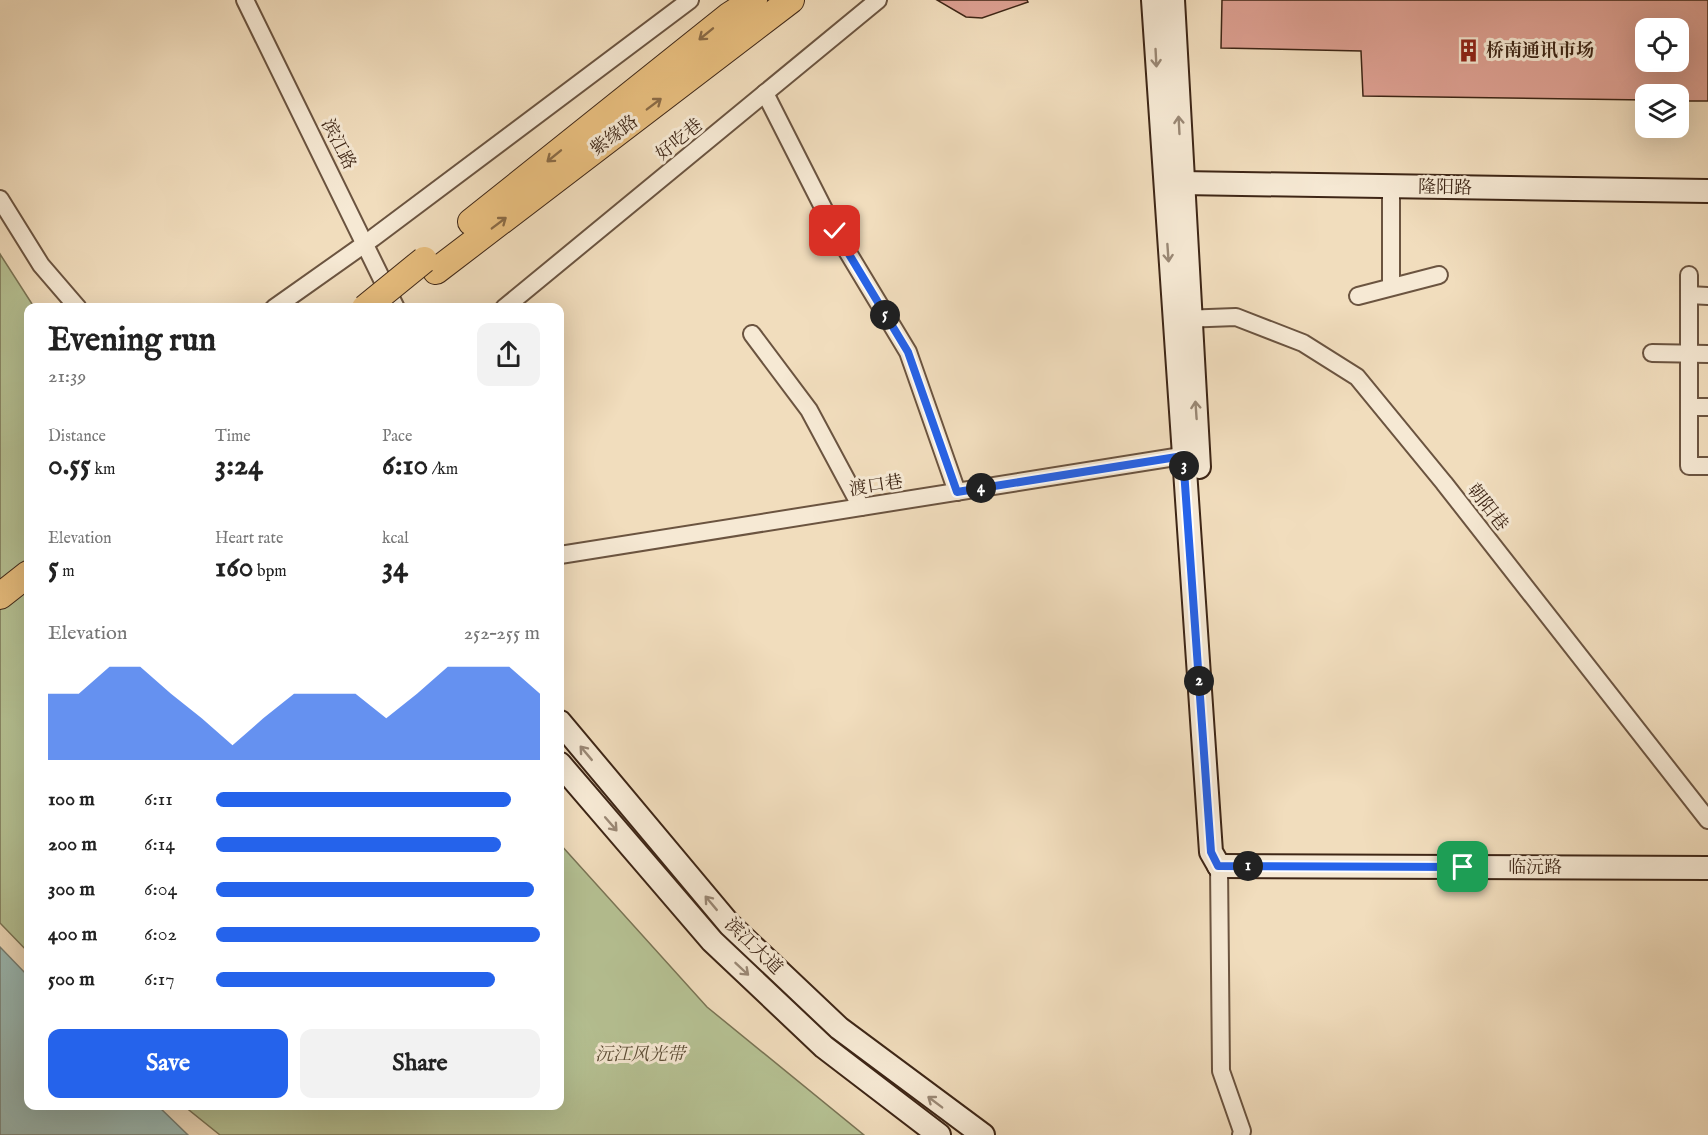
<!DOCTYPE html>
<html lang="en">
<head>
<meta charset="utf-8">
<style>
  :root { --surface:#fff; --page:#f2f2f2; --text:#222; --muted:#767676; --accent:#2563eb }
  body { margin:0; font-family:"IM FELL English","Noto Serif SC",serif; background:var(--page); color:var(--text); height:100vh; display:flex; flex-direction:column; font-size:22px; white-space:nowrap }
  * { box-sizing:border-box; margin:0 }
  p { font-size:20px; color:var(--muted) }
  .icon { flex:none; width:33px; height:33px; fill:none; stroke:currentColor; stroke-width:2; stroke-linecap:round; stroke-linejoin:round }
  .map { position:relative; flex:1; overflow:hidden }
  .details { position:absolute; left:24px; top:303px; width:540px; height:807px; display:flex; flex-direction:column; background:var(--surface); border-radius:12px; box-shadow:0 6px 24px #0002 }
  .details>* { flex:none }
  .tools { position:absolute; left:1635px; top:18px; display:grid; gap:12px }
  .tools a { display:grid; place-items:center; width:54px; height:54px; border-radius:12px; background:var(--surface); box-shadow:0 6px 24px #0002; font-size:30px }
  .pin { position:absolute; display:grid; place-items:center; width:51px; height:51px; color:#fff; margin:-26px; border-radius:12px; box-shadow:0 3px 9px #0006 }
  .km { position:absolute; width:30px; height:30px; margin:-15px; border-radius:50%; background:#222; color:#fff; font-size:16px; line-height:30px; text-align:center }
  .round { display:grid; place-items:center; flex:none; width:63px; height:63px; border-radius:12px; background:var(--page) }
  .summary { display:flex; align-items:center; justify-content:space-between; height:102px; padding:0 24px }
  h1 { font-size:33px; font-weight:700; line-height:45px }
  .figures { display:grid; grid-template-columns:repeat(3,1fr); gap:9px; height:102px; padding:6px 24px }
  .figures div { display:grid; align-content:center }
  .figures b { font-size:30px; font-weight:700 }
  .figures small { font-size:16px; font-weight:400 }
  .figures p { font-size:16px }
  .chart { height:168px; padding:12px 24px }
  .chart p { display:flex; justify-content:space-between }
  .chart svg { width:100%; height:108px; margin-top:6px; fill:var(--accent); opacity:.7 }
  .primary-button { display:flex; gap:12px; margin-top:auto; padding:12px 24px }
  .primary-button a { flex:1; height:69px; border-radius:12px; background:var(--accent); color:#fff; font-size:24px; font-weight:700; line-height:69px; text-align:center }
  .primary-button a+a { background:var(--page); color:var(--text) }
  ul { padding:0 24px; list-style:none; font-size:20px }
  li { display:grid; grid-template-columns:96px 72px 1fr; align-items:center; height:45px }
  li i { height:15px; border-radius:8px; background:var(--accent) }
  .map>svg:first-child { display:block }
  .green { fill:#b6c294; stroke:#7a7455; stroke-width:1.5 }
  .water { fill:#9bbbb6; stroke:#767f76; stroke-width:1.5 }
  .building { fill:#dda092; stroke:#3e2616; stroke-width:1.5; fill-rule:evenodd }
  .lines { fill:none; stroke-linecap:round; stroke-linejoin:round }
  .street-casing { stroke:#6b5440; stroke-width:20 }
  .secondary-casing { stroke:#3e2616; stroke-width:26 }
  .primary-casing { stroke:#3e2616; stroke-width:28 }
  .street { stroke:#f6e9d4; stroke-width:16 }
  .secondary { stroke:#f6e9d4; stroke-width:22 }
  .primary { stroke:#e8be7e; stroke-width:26 }
  .primary-bridge-casing { stroke:#3e2616; stroke-width:28; stroke-linecap:butt }
  .primary-bridge { stroke:#e8be7e; stroke-width:26 }
  .oneway { stroke:#8a6a45 }
  .oneway2 { stroke:#9a8875 }
  .route-casing { stroke:#fff; stroke-width:12 }
  .route { stroke:#2563eb; stroke-width:8 }
  .labels { text-anchor:middle; stroke-width:6; stroke-linejoin:round; paint-order:stroke }
  .poi-label { font-size:18px; font-weight:bold; fill:#3e2616; stroke:#f6e9d4; text-anchor:start }
  .street-label { font-size:18px; fill:#3e2616; stroke:#f6e9d4 }
  .park-label { font-size:18px; font-style:italic; fill:#5c4d36; stroke:#f6e9d4 }
</style>
</head>
<body>
<div class="map">
<svg width="1708" height="1135" viewBox="0 0 1708 1135">
  <rect width="100%" height="100%" fill="#f1ddbd"/>
  <filter id="stains"><feTurbulence type="fractalNoise" baseFrequency=".00333" numOctaves="4"/><feColorMatrix values="0 0 0 0 .2 0 0 0 0 .09 0 0 0 0 .02 0 0 0 .5 -.17"/></filter>
  <radialGradient id="worn" r=".72"><stop offset=".6" stop-color="#630" stop-opacity="0"/><stop offset="1" stop-color="#630" stop-opacity=".3"/></radialGradient>
  <g class="green">
    <polygon points="0,254 34,307 28,308 28,952 0,923"/>
    <polygon points="560,844 707,1007 864,1135 220,1135 184,1106 560,1106"/>
  </g>
  <polygon class="water" points="0,947 28,976 28,1106 158,1106 188,1135 0,1135"/>
  <g class="building">
    <polygon points="937,0 1027,0 1028,2 982,18 966,17"/>
    <path d="M1222 0H1708V101H1678V94H1646V100L1363 96 1361 51 1221 48ZM1646 28H1678V62H1646Z"/>
  </g>
  <g class="lines">
    <defs>
      <g id="street">
        <polyline points="245,0 396,308"/>
        <polyline points="765,93 835,231 908,352 957,492"/>
        <polyline points="0,199 41,265 78,308"/>
        <polyline points="1689,275 1689,466 1708,466"/>
        <polyline points="1391,285 1391,186"/>
        <polyline points="1689,295 1708,296"/>
        <polyline points="1358,296 1439,275"/>
        <polyline points="274,308 373,238 690,0"/>
        <polyline points="504,308 878,0"/>
        <polyline points="1182,319 1236,317 1303,343 1357,377 1444,483 1708,820"/>
        <polyline points="752,334 809,410 861,507"/>
        <polyline points="1652,353 1708,354"/>
        <polyline points="1689,407 1708,407"/>
        <polyline points="560,555 1194,454"/>
        <polyline points="1219,866 1221,1071 1242,1131 1241,1135"/>
      </g>
      <g id="secondary">
        <polyline points="1153,0 1211,852 1219,866"/>
        <polyline points="1173,0 1199,467"/>
        <polyline points="1181,183 1708,191"/>
        <polyline points="560,722 730,925 839,1028 983,1135"/>
        <polyline points="560,764 712,941 824,1047 939,1135"/>
        <polyline points="1219,866 1708,868"/>
      </g>
      <g id="primary">
        <polyline points="471,222 730,15 754,0"/>
        <polyline points="436,271 791,0"/>
        <polyline points="0,596 28,574"/>
      </g>
    </defs>
    <use href="#street" class="street-casing"/>
    <use href="#secondary" class="secondary-casing"/>
    <use href="#primary" class="primary-casing"/>
    <use href="#street" class="street"/>
    <use href="#secondary" class="secondary"/>
    <use href="#primary" class="primary"/>
    <defs>
      <polyline id="primary-bridge" points="365,308 424,260"/>
    </defs>
    <use href="#primary-bridge" class="primary-bridge-casing"/>
    <use href="#primary-bridge" class="primary-bridge"/>
  </g>
  <defs><path id="oneway-shaft" d="M-6 0H5M1.5-3L5.5 0L1.5 3" fill="none" stroke-width="1.6" stroke-linecap="round" stroke-linejoin="round" transform="scale(1.5)"/></defs>
  <g class="oneway">
    <use href="#oneway-shaft" transform="translate(706 34) rotate(141)"/>
    <use href="#oneway-shaft" transform="translate(654 104) rotate(-37)"/>
    <use href="#oneway-shaft" transform="translate(554 156) rotate(141)"/>
    <use href="#oneway-shaft" transform="translate(499 223) rotate(-37)"/>
  </g>
  <g class="oneway2">
    <use href="#oneway-shaft" transform="translate(1156 58) rotate(87)"/>
    <use href="#oneway-shaft" transform="translate(1179 125) rotate(-93)"/>
    <use href="#oneway-shaft" transform="translate(1168 253) rotate(86)"/>
    <use href="#oneway-shaft" transform="translate(1196 410) rotate(-94)"/>
    <use href="#oneway-shaft" transform="translate(586 753) rotate(-130)"/>
    <use href="#oneway-shaft" transform="translate(611 824) rotate(49)"/>
    <use href="#oneway-shaft" transform="translate(711 903) rotate(-130)"/>
    <use href="#oneway-shaft" transform="translate(742 969) rotate(43)"/>
    <use href="#oneway-shaft" transform="translate(935 1102) rotate(-143)"/>
  </g>
  <g class="lines">
    <defs>
      <polyline id="route" points="835,231 908,352 957,492 1183,456 1211,852 1218,866 1463,867"/>
    </defs>
    <use href="#route" class="route-casing"/>
    <use href="#route" class="route"/>
  </g>
  <defs>
    <symbol id="building-bare" viewBox="-9 -9 18 18"><path d="M-4-6H4V6H1V3H-1V6H-4ZM-2.5-4.3h1.7v1.8h-1.7ZM.8-4.3h1.7v1.8H.8ZM-2.5-1h1.7V.8h-1.7ZM.8-1h1.7V.8H.8Z" fill="#8f2418" stroke="#f6e9d4" stroke-width="2.5" paint-order="stroke"/></symbol>
  </defs>
  <g fill-rule="evenodd">
    <use href="#building-bare" x="1452" y="34" width="33" height="33"/>
  </g>
  <g class="labels">
    <g class="poi-label">
      <text x="1486" y="56">桥南通讯市场</text>
    </g>
    <g class="street-label">
      <text transform="translate(614 135) rotate(-37)" y="6">紫缘路</text>
      <text transform="translate(679 139) rotate(-39)" y="6">好吃巷</text>
      <text transform="translate(339 144) rotate(63)" y="6">滨江路</text>
      <text transform="translate(1445 187) rotate(1)" y="6">隆阳路</text>
      <text transform="translate(876 485) rotate(-9)" y="6">渡口巷</text>
      <text transform="translate(1488 507) rotate(52)" y="6">朝阳巷</text>
      <text x="1535" y="873">临沅路</text>
      <text transform="translate(754 946) rotate(44)" y="6">滨江大道</text>
    </g>
    <g class="park-label">
      <text x="640" y="1060">沅江风光带</text>
    </g>
  </g>
  <rect width="100%" height="100%" filter="url(#stains)"/>
  <rect width="100%" height="100%" fill="url(#worn)"/>
</svg>
<div class="tools">
<a><svg class="icon" aria-label="locate" viewBox="0 0 24 24"><circle cx="12" cy="12" r="6"/><path d="M12 2v4M12 18v4M2 12h4M18 12h4"/></svg></a>
<a><svg class="icon" aria-label="layers" viewBox="0 0 24 24"><path d="M12 4l9 5-9 5-9-5zM3 14l9 5 9-5"/></svg></a>
</div>
<div class="pin" style="left:1463px;top:867px;background:#1e9e55"><svg class="icon" aria-label="arrive" viewBox="0 0 24 24"><path d="M6 21V4h12l-3 4 3 4H6"/></svg></div>
<div class="pin" style="left:835px;top:231px;background:#d93025"><svg class="icon" aria-label="check" viewBox="0 0 24 24"><path d="M5 12l5 5 9-10"/></svg></div>
<b class="km" style="left:1248px;top:866px">1</b>
<b class="km" style="left:1199px;top:681px">2</b>
<b class="km" style="left:1184px;top:466px">3</b>
<b class="km" style="left:981px;top:488px">4</b>
<b class="km" style="left:885px;top:315px">5</b>
<section class="details">
<div class="summary"><div><h1>Evening run</h1><p>21:39</p></div><a class="round"><svg class="icon" aria-label="share" viewBox="0 0 24 24"><path d="M12 15V3M7 8l5-5 5 5M5 13v7h14v-7"/></svg></a></div>
<div class="figures">
<div><p>Distance</p><b>0.55<small> km</small></b></div>
<div><p>Time</p><b>3:24</b></div>
<div><p>Pace</p><b>6:10<small> /km</small></b></div>
</div>
<div class="figures">
<div><p>Elevation</p><b>5<small> m</small></b></div>
<div><p>Heart rate</p><b>160<small> bpm</small></b></div>
<div><p>kcal</p><b>34</b></div>
</div>
<div class="chart"><p><span>Elevation</span>252–255 m</p>
<svg viewBox="0 0 160 44" preserveAspectRatio="none"><path d="M0 44V17L10 17L20 6L30 6L40 17L50 27L60 38L70 27L80 17L90 17L100 17L110 27L120 17L130 6L140 6L150 6L160 17V44z"/></svg>
</div>
<ul>
<li><b>100 m</b>6:11<i style="width:91%"></i></li>
<li><b>200 m</b>6:14<i style="width:88%"></i></li>
<li><b>300 m</b>6:04<i style="width:98%"></i></li>
<li><b>400 m</b>6:02<i style="width:100%"></i></li>
<li><b>500 m</b>6:17<i style="width:86%"></i></li>
</ul>
<div class="primary-button"><a>Save</a><a>Share</a></div>
</section>
</div>
</body>
</html>
